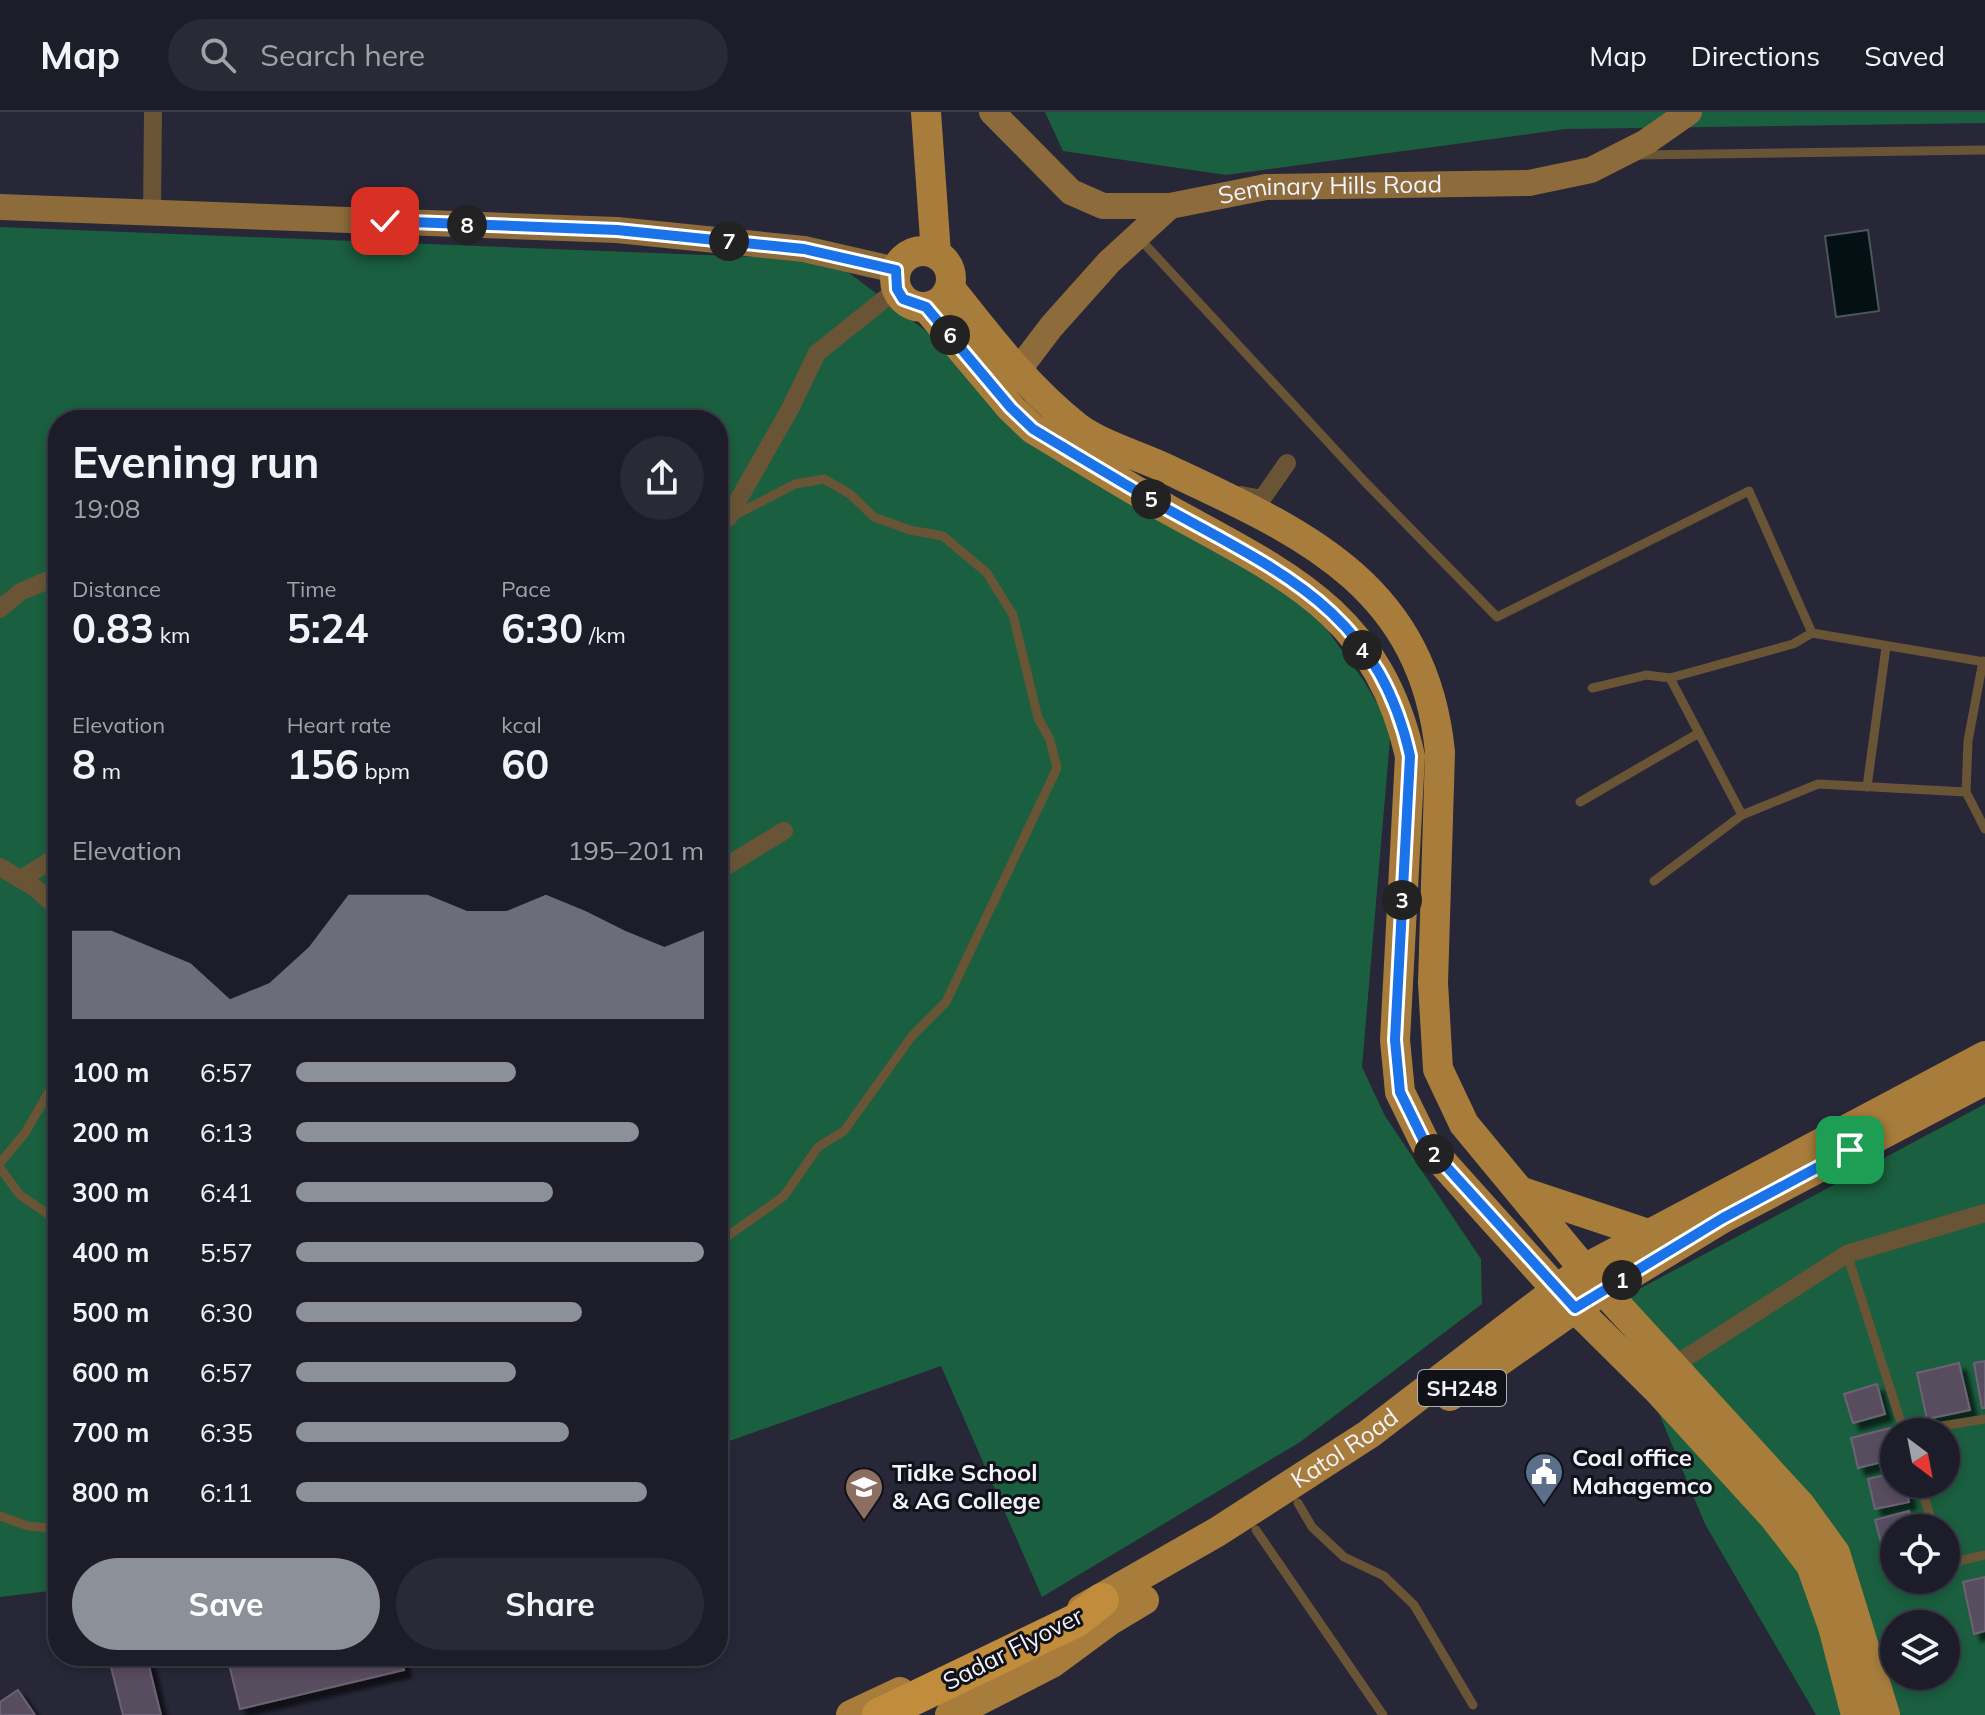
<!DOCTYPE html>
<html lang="en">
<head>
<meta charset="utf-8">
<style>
  :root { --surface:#1d1d2a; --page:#2a2a36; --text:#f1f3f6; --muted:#a0a2a8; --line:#3b3b47; --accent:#8c9099 }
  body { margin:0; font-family:Mulish,sans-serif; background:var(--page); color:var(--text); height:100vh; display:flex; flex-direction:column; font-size:30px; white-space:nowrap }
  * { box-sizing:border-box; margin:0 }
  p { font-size:26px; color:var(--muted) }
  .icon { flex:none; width:44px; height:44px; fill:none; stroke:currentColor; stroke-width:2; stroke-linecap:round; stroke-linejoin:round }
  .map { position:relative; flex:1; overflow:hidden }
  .details { position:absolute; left:48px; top:298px; width:680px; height:1256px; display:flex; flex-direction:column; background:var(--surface); border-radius:32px; box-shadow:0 4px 12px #0003,0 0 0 2px var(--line) }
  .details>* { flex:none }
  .needle { width:52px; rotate:148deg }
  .buttons { position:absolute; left:1880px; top:1306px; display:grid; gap:16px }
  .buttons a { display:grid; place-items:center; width:80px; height:80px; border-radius:50%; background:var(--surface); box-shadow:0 4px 12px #0003,0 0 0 2px var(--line); font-size:40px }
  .pin { position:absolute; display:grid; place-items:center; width:68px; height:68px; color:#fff; margin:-34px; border-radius:16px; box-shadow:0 4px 12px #0006 }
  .km { position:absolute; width:40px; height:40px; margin:-20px; border-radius:50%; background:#222; color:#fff; font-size:22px; line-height:40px; text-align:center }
  .round { display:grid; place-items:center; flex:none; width:84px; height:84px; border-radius:42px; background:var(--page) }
  .overview { display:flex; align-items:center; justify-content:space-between; height:136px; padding:0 24px }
  h1 { font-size:44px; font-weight:700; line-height:60px }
  .figures { display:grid; grid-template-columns:repeat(3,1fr); gap:12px; height:136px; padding:8px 24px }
  .figures div { display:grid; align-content:center }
  .figures b { font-size:40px; font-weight:700 }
  .figures small { font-size:22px; font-weight:400 }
  .figures p { font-size:22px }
  .chart { height:224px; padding:16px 24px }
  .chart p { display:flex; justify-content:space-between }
  .chart svg { width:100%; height:144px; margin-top:8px; fill:var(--accent); opacity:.7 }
  .primary-button { display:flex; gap:16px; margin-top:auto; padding:16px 24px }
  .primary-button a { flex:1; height:92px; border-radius:48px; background:var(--accent); color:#fff; font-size:32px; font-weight:700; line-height:92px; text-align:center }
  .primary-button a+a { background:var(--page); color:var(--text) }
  ul { padding:0 24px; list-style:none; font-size:26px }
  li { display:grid; grid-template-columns:128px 96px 1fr; align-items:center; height:60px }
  li i { height:20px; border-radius:10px; background:var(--accent) }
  header { display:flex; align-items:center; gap:48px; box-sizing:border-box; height:112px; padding:0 40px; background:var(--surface); border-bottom:2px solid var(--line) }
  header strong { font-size:38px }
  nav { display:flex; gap:44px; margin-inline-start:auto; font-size:28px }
  .search { width:560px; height:72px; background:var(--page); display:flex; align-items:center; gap:20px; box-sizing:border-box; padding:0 28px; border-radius:44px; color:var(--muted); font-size:30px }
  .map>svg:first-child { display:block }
  .green { fill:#1a5f3f; fill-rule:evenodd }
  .water { fill:#031114; stroke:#4b555a; stroke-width:2 }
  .building { fill:#584d5f; stroke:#6d6275; stroke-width:2; filter:url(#shadow) }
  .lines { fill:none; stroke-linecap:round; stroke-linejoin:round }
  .lane { stroke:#695436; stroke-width:9 }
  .street { stroke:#695436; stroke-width:18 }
  .secondary { stroke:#8d6b3b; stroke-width:26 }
  .primary { stroke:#a87d3c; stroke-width:30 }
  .highway { stroke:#c18d3c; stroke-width:34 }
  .route-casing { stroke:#fff; stroke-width:16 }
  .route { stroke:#1a73e8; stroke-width:10 }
  .labels { text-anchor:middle; stroke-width:6; stroke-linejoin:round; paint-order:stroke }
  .shield { fill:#111118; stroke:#aeafba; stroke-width:2 }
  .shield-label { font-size:22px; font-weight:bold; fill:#f2f3ff }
  .street-label { font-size:24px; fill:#f2f3ff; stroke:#111118 }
  .poi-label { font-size:24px; font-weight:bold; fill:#f2f3ff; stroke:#111118; text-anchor:start }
</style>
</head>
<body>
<header>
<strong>Map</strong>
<div class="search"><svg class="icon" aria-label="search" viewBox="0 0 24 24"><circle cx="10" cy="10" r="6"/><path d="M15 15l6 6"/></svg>Search here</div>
<nav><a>Map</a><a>Directions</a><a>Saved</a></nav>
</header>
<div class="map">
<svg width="1985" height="1603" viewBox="0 0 1985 1603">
  <defs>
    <filter id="shadow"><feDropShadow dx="7" dy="7" stdDeviation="2" flood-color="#0009"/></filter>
  </defs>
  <rect width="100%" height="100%" fill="#272738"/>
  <g class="green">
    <polygon points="1045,0 1985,0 1985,11 1566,17 1226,63 1063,39"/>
    <polygon points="0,115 832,148 934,225 979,265 1312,497 1364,569 1391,615 1362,955 1385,1004 1481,1147 1482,1192 1300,1330 1042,1485 941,1254 718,1333 718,308 58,308 58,1478 0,1485"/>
    <path d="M1985 992V1603H1816L1705 1412 1613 1191ZM1894 1320H1946V1372H1894ZM1894 1416H1946V1468H1894ZM1894 1512H1946V1564H1894Z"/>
  </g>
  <polygon class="water" points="1868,118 1879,199 1836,205 1825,124"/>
  <g class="building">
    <polygon points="1985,1249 1985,1296 1982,1296 1974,1251"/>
    <polygon points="1959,1251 1970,1298 1927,1307 1917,1261"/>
    <polygon points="1877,1272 1885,1302 1853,1311 1844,1282"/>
    <polygon points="1890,1316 1894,1347 1858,1356 1851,1326"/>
    <polygon points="1894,1361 1894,1372 1905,1372 1909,1390 1875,1397 1868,1367"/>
    <polygon points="1909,1399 1913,1416 1894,1416 1894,1431 1882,1434 1875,1408"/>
    <polygon points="1985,1465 1985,1519 1974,1522 1963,1470"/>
    <polygon points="227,1544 401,1544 404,1558 240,1597"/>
    <polygon points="147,1546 161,1603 123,1603 111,1555"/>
    <polygon points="18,1578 35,1603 0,1603 0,1590"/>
  </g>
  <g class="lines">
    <g class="lane">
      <polyline points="1639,43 1985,38"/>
      <polyline points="1140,127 1365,370 1497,505 1749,379 1812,521 1985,550"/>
      <polyline points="718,412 795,372 824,367 850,382 874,405 910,418 943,424 987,461 1013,503 1038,606 1050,628 1057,656 946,890 912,924 844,1019 818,1035 784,1084 718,1131"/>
      <polyline points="1983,549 1968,629 1966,680 1985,717"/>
      <polyline points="1592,576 1646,563 1670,566"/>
      <polyline points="1867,675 1886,535"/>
      <polyline points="1580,690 1699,621"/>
      <polyline points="1742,703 1818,672 1966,680"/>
      <polyline points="1654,769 1742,703 1670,566 1793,532 1812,521"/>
      <polyline points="0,1051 25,1021 58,964"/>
      <polyline points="0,1056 20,1083 58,1109"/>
      <polyline points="1847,1142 1904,1320"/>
      <polyline points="1905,1320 1985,1307"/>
      <polyline points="1920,1372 1934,1416"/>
      <polyline points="1298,1391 1312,1415 1344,1445 1384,1464 1414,1493 1473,1593"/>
      <polyline points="0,1404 28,1414 58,1417"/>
      <polyline points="1256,1418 1383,1603"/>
      <polyline points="1946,1452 1985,1443"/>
    </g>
    <g class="street">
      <polyline points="152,101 153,0"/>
      <polyline points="1241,383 1262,387 1287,351"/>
      <polyline points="728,406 790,297 817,241 897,177"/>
      <polyline points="0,497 20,480 58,464"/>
      <polyline points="0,755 35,776 58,796"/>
      <polyline points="718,759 784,719"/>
      <polyline points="21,767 58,744"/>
      <polyline points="1673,1254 1847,1142 1985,1101"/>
    </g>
    <g class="secondary">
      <path id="s1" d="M992 0 1071 80 1103 94H1170L1266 75 1529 71 1591 58 1646 30 1689 0"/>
      <polyline points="0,95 617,118 804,137 896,158"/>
      <polyline points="1017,260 1051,215 1109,150 1170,94"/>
    </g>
    <g class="primary">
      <polyline points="926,0 936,142"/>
      <circle cx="923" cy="167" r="28"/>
      <path d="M950 176C989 225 1027 276 1077 315 1101 333 1137 343 1165 356 1301 420 1423 471 1440 640L1433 871 1438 957 1464 1012 1584 1157 1801 1394 1835 1441 1885 1603"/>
      <path d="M926 195 1011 296 1033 317C1078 344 1123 372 1169 398 1285 462 1378 501 1410 644L1395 928 1400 980 1425 1031 1557 1178 1656 1276 1774 1405 1811 1453 1833 1515 1856 1603"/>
      <polyline points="1522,1080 1648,1122"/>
      <polyline points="1450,1284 1575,1196 1723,1106 1985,968"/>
      <path id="s2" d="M1082 1497 1217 1420 1369 1322 1584 1157 1985 944"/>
      <polyline points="851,1603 900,1580"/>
      <polyline points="950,1603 1052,1551 1109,1509 1144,1488"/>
    </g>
    <polyline class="highway" points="879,1603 1077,1508 1102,1488"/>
  </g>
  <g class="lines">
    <defs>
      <path id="route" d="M385 109 617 118 804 137 896 158 897 177 903 187 926 195 1011 296 1033 317C1078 344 1124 372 1169 398 1285 462 1378 501 1410 644L1395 928 1400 980 1425 1031 1575 1196 1723 1106 1850 1038"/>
    </defs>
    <use href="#route" class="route-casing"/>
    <use href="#route" class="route"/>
  </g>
  <defs>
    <symbol id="civic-pin" viewBox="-11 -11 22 30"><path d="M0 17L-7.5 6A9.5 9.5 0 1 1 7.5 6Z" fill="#5c6f8a" stroke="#111118"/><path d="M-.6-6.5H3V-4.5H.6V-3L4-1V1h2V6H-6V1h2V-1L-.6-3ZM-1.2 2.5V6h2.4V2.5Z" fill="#fff"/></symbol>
    <symbol id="school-pin" viewBox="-11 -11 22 30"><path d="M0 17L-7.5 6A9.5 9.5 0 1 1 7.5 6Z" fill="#8d6e63" stroke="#111118"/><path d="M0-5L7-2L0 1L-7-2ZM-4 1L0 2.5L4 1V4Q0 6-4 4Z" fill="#fff"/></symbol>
  </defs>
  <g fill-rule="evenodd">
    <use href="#civic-pin" x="1522" y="1338" width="44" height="60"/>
    <use href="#school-pin" x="842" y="1353" width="44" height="60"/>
  </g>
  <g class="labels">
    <rect class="shield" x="1418" y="1258" width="88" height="36" rx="6"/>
    <g class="shield-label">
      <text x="1462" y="1284">SH248</text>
    </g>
    <g class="street-label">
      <text dy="8" stroke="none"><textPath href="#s1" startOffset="376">Seminary Hills Road</textPath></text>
      <text dy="8" stroke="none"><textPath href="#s2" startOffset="308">Katol Road</textPath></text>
      <text transform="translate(1013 1537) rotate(-27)" y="8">Sadar Flyover</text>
    </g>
    <g class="poi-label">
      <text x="1572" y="1354">Coal office<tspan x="1572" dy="28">Mahagemco</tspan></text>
      <text x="892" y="1369">Tidke School<tspan x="892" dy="28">&amp; AG College</tspan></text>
    </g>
  </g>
</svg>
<div class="buttons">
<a><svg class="needle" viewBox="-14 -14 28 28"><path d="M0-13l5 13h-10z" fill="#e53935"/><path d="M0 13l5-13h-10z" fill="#a0a2a8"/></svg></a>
<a><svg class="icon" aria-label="locate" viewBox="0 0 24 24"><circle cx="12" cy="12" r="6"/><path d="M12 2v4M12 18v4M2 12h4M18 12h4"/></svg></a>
<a><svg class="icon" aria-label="layers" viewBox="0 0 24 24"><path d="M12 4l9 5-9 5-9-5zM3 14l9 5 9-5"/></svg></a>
</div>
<div class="pin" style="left:1850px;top:1038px;background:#1e9e55"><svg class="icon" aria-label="arrive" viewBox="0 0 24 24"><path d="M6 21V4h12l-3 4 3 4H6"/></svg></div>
<div class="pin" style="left:385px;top:109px;background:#d93025"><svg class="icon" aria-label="check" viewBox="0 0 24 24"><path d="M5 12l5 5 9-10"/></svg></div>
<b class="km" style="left:1622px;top:1168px">1</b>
<b class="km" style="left:1434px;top:1042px">2</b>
<b class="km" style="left:1402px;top:788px">3</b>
<b class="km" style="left:1362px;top:538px">4</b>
<b class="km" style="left:1151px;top:387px">5</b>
<b class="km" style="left:950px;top:223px">6</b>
<b class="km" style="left:729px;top:129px">7</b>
<b class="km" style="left:467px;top:113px">8</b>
<section class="details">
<div class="overview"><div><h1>Evening run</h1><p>19:08</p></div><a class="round"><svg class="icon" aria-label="share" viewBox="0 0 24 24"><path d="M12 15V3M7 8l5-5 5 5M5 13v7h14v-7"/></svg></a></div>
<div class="figures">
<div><p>Distance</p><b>0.83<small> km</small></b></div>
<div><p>Time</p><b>5:24</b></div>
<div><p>Pace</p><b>6:30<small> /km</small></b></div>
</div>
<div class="figures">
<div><p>Elevation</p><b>8<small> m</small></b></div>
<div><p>Heart rate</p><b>156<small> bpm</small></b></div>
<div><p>kcal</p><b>60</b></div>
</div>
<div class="chart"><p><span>Elevation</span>195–201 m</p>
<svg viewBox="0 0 160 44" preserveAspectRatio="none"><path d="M0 44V17L10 17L20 22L30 27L40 38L50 33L60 22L70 6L80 6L90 6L100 11L110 11L120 6L130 11L140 17L150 22L160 17V44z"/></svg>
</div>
<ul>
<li><b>100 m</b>6:57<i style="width:54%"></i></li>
<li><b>200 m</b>6:13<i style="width:84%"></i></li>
<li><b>300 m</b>6:41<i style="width:63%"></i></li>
<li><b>400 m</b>5:57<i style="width:100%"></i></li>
<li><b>500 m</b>6:30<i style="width:70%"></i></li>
<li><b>600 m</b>6:57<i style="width:54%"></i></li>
<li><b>700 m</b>6:35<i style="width:67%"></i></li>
<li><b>800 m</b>6:11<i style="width:86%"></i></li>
</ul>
<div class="primary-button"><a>Save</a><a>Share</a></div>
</section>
</div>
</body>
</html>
